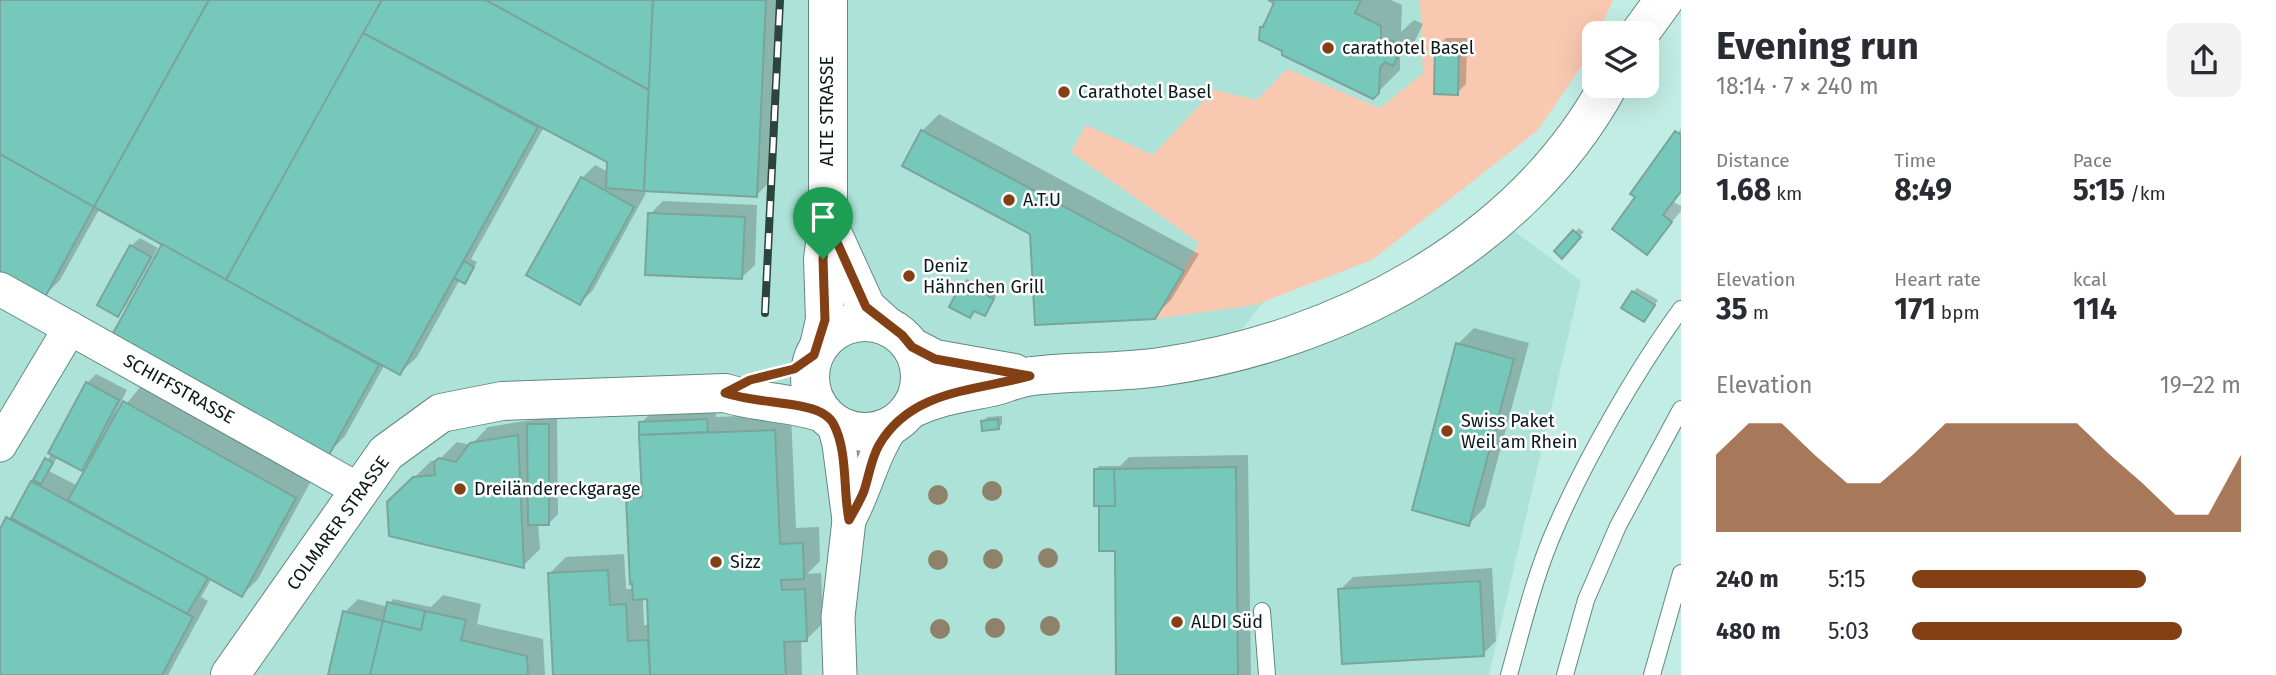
<!DOCTYPE html>
<html lang="en">
<head>
<meta charset="utf-8">
<style>
  :root { --surface:#fff; --page:#f2f2f3; --text:#2b2b33; --muted:#7c7c81; --accent:#844015 }
  body { margin:0; font-family:"Fira Sans",sans-serif; background:var(--page); color:var(--text); height:100vh; display:flex; flex-direction:column; font-size:26px; white-space:nowrap }
  * { box-sizing:border-box; margin:0 }
  p { font-size:23px; color:var(--muted) }
  .icon { flex:none; width:38px; height:38px; fill:none; stroke:currentColor; stroke-width:2; stroke-linecap:round; stroke-linejoin:round }
  .map { position:relative; flex:1; overflow:hidden }
  .panel { display:flex; flex-direction:column; background:var(--surface); width:595px }
  .panel>* { flex:none }
  .fabs { position:absolute; left:1582px; top:21px; display:grid; gap:14px }
  .fabs a { display:grid; place-items:center; width:77px; height:77px; border-radius:14px; background:var(--surface); box-shadow:0 7px 28px #0002; font-size:35px }
  .pin { position:absolute; display:grid; place-items:center; width:60px; height:60px; color:#fff; margin:-72px -30px; border-radius:50% 50% 50% 0; rotate:-45deg; box-shadow:0 0 7px #0007 }
  .pin .icon { rotate:45deg }
  .round { display:grid; place-items:center; flex:none; width:74px; height:74px; border-radius:14px; background:var(--page) }
  .head { display:flex; align-items:center; justify-content:space-between; height:119px; padding:0 35px }
  h1 { font-size:38px; font-weight:700; line-height:52px }
  .figures { display:grid; grid-template-columns:repeat(3,1fr); gap:10px; height:119px; padding:7px 35px }
  .figures div { display:grid; align-content:center }
  .figures b { font-size:30px; font-weight:700 }
  .figures small { font-size:19px; font-weight:400 }
  .figures p { font-size:19px }
  .chart { height:196px; padding:14px 35px }
  .chart p { display:flex; justify-content:space-between }
  .chart svg { width:100%; height:126px; margin-top:7px; fill:var(--accent); opacity:.7 }
  ul { padding:0 35px; list-style:none; font-size:23px }
  li { display:grid; grid-template-columns:112px 84px 1fr; align-items:center; height:52px }
  li i { height:18px; border-radius:9px; background:var(--accent) }
  main { display:flex; flex:1; min-height:0 }
  .map>svg:first-child { display:block }
  .built { fill:#ade2d8 }
  .green { fill:#f9c8b0 }
  .shadow { fill:#0003; fill-rule:evenodd }
  .building { fill:#76c9ba; stroke:#7ba49c; stroke-width:2 }
  .lines { fill:none; stroke-linecap:round; stroke-linejoin:round }
  .service-casing { stroke:#618981; stroke-width:18 }
  .minor-casing { stroke:#618981; stroke-width:35 }
  .tertiary-casing { stroke:#618981; stroke-width:40 }
  .secondary-casing { stroke:#618981; stroke-width:40 }
  .service { stroke:#fff; stroke-width:16 }
  .minor { stroke:#fff; stroke-width:33 }
  .tertiary { stroke:#fff; stroke-width:38 }
  .secondary { stroke:#fff; stroke-width:38 }
  .rail-casing { stroke:#2d433f; stroke-width:8 }
  .rail { stroke:#fff; stroke-width:5; stroke-dasharray:16; stroke-linecap:butt }
  .tree { fill:#8e836a }
  .route-casing { stroke:#fff; stroke-width:14 }
  .route { stroke:#844015; stroke-width:9 }
  .poi-dot { fill:#844015; stroke:#fff; stroke-width:2.5 }
  .labels { text-anchor:middle; stroke-width:5; stroke-linejoin:round; paint-order:stroke }
  .poi-label { font-size:18px; fill:#091a17; stroke:#fff; text-anchor:start }
  .street-label { font-size:18px; fill:#091a17; stroke:#fff }
</style>
</head>
<body>
<main>
<div class="map">
<svg width="1681" height="675" viewBox="0 0 1681 675">
  <rect width="100%" height="100%" fill="#c2ede4"/>
  <polygon class="built" points="0,0 1571,0 1284,276 1209,371 1506,225 1581,281 1489,675 0,675"/>
  <polygon class="green" points="1420,0 1613,0 1598,33 1594,33 1594,42 1586,60 1538,130 1372,260 1255,305 1155,319 1199,243 1071,152 1086,125 1153,155 1214,90 1257,100 1287,69 1380,108 1423,73"/>
  <g class="shadow">
    <polygon points="0,0 781,0 773,178 757,195 637,188 646,193 593,290 580,303 582,178 595,165 608,172 609,161 544,127 471,259 477,262 469,278 465,282 460,279 417,357 400,373 385,364 345,436 329,453 165,244 100,208 60,280 43,297"/>
    <polygon points="1272,0 1391,0 1402,5 1401,32 1414,20 1423,24 1414,43 1400,57 1400,70 1373,97 1283,50 1261,27 1277,2"/>
    <polygon points="1446,38 1467,38 1466,84 1457,93 1437,47"/>
    <polygon points="939,114 1199,254 1171,300 1154,317 1032,233 922,131"/>
    <polygon points="1681,128 1681,193 1674,202 1681,206 1681,211 1647,252 1638,197"/>
    <polygon points="663,201 757,205 755,265 741,278 650,214"/>
    <polygon points="1579,228 1584,232 1562,256 1556,251"/>
    <polygon points="140,238 158,248 126,306 118,315 131,246"/>
    <polygon points="967,279 997,295 984,314 975,309 970,316 963,283"/>
    <polygon points="1637,288 1658,300 1648,316 1633,292"/>
    <polygon points="1474,328 1529,343 1485,507 1469,524 1458,344"/>
    <path d="M96 374 127 390 115 413 118 414 141 386 311 481 258 579 242 595 212 578 201 597 208 601 168 675H0V533L52 453 87 383ZM58 456 81 468 93 457 78 486 49 471Z"/>
    <path d="M716 411V417L791 414 796 528 819 527 820 561 807 574 821 573 823 623 806 640H801L802 675H555L550 573 566 557 624 554 626 589H634L628 499 643 483 641 423 650 414ZM648 597 649 625H644L643 598Z"/>
    <polygon points="557,416 558,514 549,523 538,523 540,549 523,566 389,503 431,461 439,460 457,442 471,445 488,427"/>
    <polygon points="1002,416 1002,424 998,428 983,421 987,417"/>
    <polygon points="1248,455 1251,675 1118,675 1116,549 1100,505 1095,470 1099,466 1120,466 1129,457"/>
    <polygon points="1492,568 1496,641 1483,654 1340,590 1353,577"/>
    <polygon points="443,595 481,604 477,624 543,639 545,675 330,675 345,612 358,599 388,607 393,599 431,607"/>
  </g>
  <g class="building">
    <polygon points="0,0 209,0 94,207 0,154"/>
    <polygon points="209,0 382,0 226,280 94,207"/>
    <polygon points="382,0 486,0 649,90 644,191 606,188 607,162 363,33"/>
    <polygon points="486,0 653,0 649,90"/>
    <polygon points="653,0 766,0 757,197 644,191"/>
    <polygon points="1268,0 1361,0 1355,13 1381,26 1381,50 1391,40 1403,46 1393,66 1385,62 1380,68 1379,93 1373,99 1282,55 1282,51 1259,40 1260,27 1263,27 1274,3"/>
    <polygon points="363,33 538,127 400,375 226,280"/>
    <polygon points="1435,46 1459,46 1458,95 1434,94"/>
    <polygon points="921,130 1184,271 1155,319 1035,325 1030,234 902,166"/>
    <polygon points="1675,131 1681,135 1681,191 1663,215 1672,222 1647,255 1612,229 1635,197 1630,194"/>
    <polygon points="0,154 94,207 44,299 0,275"/>
    <polygon points="581,177 634,207 580,305 526,275"/>
    <polygon points="648,213 745,217 742,279 645,275"/>
    <polygon points="1573,230 1581,237 1562,259 1554,251"/>
    <polygon points="162,244 379,365 329,455 112,335"/>
    <polygon points="130,245 151,257 118,317 97,305"/>
    <polygon points="464,261 474,267 465,284 454,278"/>
    <polygon points="962,282 994,299 985,316 974,311 970,318 949,307"/>
    <polygon points="1632,291 1655,305 1644,322 1621,308"/>
    <polygon points="1456,343 1514,359 1469,526 1412,510"/>
    <polygon points="86,382 119,400 82,471 48,453"/>
    <polygon points="123,401 296,498 242,597 68,500"/>
    <polygon points="707,419 708,432 639,435 639,422"/>
    <polygon points="998,419 999,429 982,431 981,421"/>
    <polygon points="527,424 549,424 549,525 528,525"/>
    <polygon points="775,430 780,544 803,543 804,579 781,580 782,590 805,589 807,641 784,642 786,675 650,675 647,599 633,600 632,583 630,584 626,498 642,497 639,435"/>
    <polygon points="518,435 524,568 389,536 387,502 413,477 435,475 434,462 439,458 456,462 470,443"/>
    <polygon points="45,458 53,463 41,484 33,480"/>
    <polygon points="1236,467 1238,675 1116,675 1115,551 1099,551 1099,506 1115,506 1114,469"/>
    <polygon points="1094,469 1114,469 1115,506 1094,506"/>
    <polygon points="31,481 208,578 187,614 11,518"/>
    <polygon points="6,517 193,617 162,675 0,675 0,529"/>
    <polygon points="608,570 610,605 626,604 628,641 648,640 650,675 553,675 548,573"/>
    <polygon points="1480,581 1484,656 1342,664 1338,589"/>
    <polygon points="387,602 425,611 421,630 383,621"/>
    <polygon points="343,611 383,621 370,675 328,675"/>
    <polygon points="425,611 466,620 461,640 527,656 528,675 370,675 383,621 421,630"/>
  </g>
  <g class="lines">
    <defs>
      <g id="service">
        <polyline points="1262,611 1267,675"/>
        <path d="M1509 675C1523 625 1535 574 1556 527 1586 458 1637 369 1681 309"/>
        <polyline points="1565,675 1586,600 1618,526 1681,409"/>
        <polyline points="1652,675 1681,573"/>
      </g>
      <g id="minor">
        <polyline points="0,289 359,490"/>
        <polyline points="833,422 839,444 849,520 838,617 840,675"/>
        <polyline points="0,445 70,328"/>
        <path d="M849 520C866 489 872 456 892 426"/>
      </g>
      <g id="tertiary">
        <polyline points="830,228 866,307 888,327"/>
        <polyline points="819,346 825,320 823,259 828,222 828,0"/>
      </g>
      <g id="secondary">
        <polyline points="1640,33 1664,0"/>
        <circle cx="865" cy="377" r="55"/>
        <polyline points="912,347 935,359 1014,373"/>
        <path d="M911 409C938 396 962 393 992 387 1005 384 1019 377 1033 376 1075 371 1118 373 1160 367 1337 342 1520 246 1608 86"/>
        <path d="M230 675 386 453 441 413 502 401 725 393C757 403 791 402 823 413"/>
      </g>
    </defs>
    <use href="#service" class="service-casing"/>
    <use href="#minor" class="minor-casing"/>
    <use href="#tertiary" class="tertiary-casing"/>
    <use href="#secondary" class="secondary-casing"/>
    <use href="#service" class="service"/>
    <use href="#minor" class="minor"/>
    <use href="#tertiary" class="tertiary"/>
    <use href="#secondary" class="secondary"/>
    <defs>
      <polyline id="rail" points="765,313 780,0"/>
    </defs>
    <use href="#rail" class="rail-casing"/>
    <use href="#rail" class="rail"/>
  </g>
  <g class="tree">
    <circle cx="992" cy="491" r="10"/>
    <circle cx="938" cy="495" r="10"/>
    <circle cx="1048" cy="558" r="10"/>
    <circle cx="993" cy="559" r="10"/>
    <circle cx="938" cy="560" r="10"/>
    <circle cx="1050" cy="626" r="10"/>
    <circle cx="995" cy="628" r="10"/>
    <circle cx="940" cy="629" r="10"/>
  </g>
  <g class="lines">
    <defs>
      <path id="route" d="M828 222 866 307 902 335 912 347 935 359 1030 376C974 391 911 390 879 445 871 459 869 476 864 491 860 501 854 511 849 520 843 491 848 450 833 423 827 413 811 408 800 406 774 401 750 401 725 393L750 380 794 369 814 355 825 320 823 259Z"/>
    </defs>
    <use href="#route" class="route-casing"/>
    <use href="#route" class="route"/>
  </g>
  <g class="poi-dot">
    <circle cx="1328" cy="48" r="7"/>
    <circle cx="1064" cy="92" r="7"/>
    <circle cx="1009" cy="200" r="7"/>
    <circle cx="909" cy="276" r="7"/>
    <circle cx="1447" cy="431" r="7"/>
    <circle cx="460" cy="489" r="7"/>
    <circle cx="716" cy="562" r="7"/>
    <circle cx="1177" cy="622" r="7"/>
  </g>
  <g class="labels">
    <g class="poi-label">
      <text x="1342" y="54">carathotel Basel</text>
      <text x="1078" y="98">Carathotel Basel</text>
      <text x="1023" y="206">A.T.U</text>
      <text x="923" y="272">Deniz<tspan x="923" dy="21">Hähnchen Grill</tspan></text>
      <text x="1461" y="427">Swiss Paket<tspan x="1461" dy="21">Weil am Rhein</tspan></text>
      <text x="474" y="495">Dreiländereckgarage</text>
      <text x="730" y="568">Sizz</text>
      <text x="1191" y="628">ALDI Süd</text>
    </g>
    <g class="street-label">
      <text transform="translate(827 111) rotate(-90)" y="6">ALTE STRASSE</text>
      <text transform="translate(179 389) rotate(29)" y="6">SCHIFFSTRASSE</text>
      <text transform="translate(338 523) rotate(-54)" y="6">COLMARER STRASSE</text>
    </g>
  </g>
</svg>
<div class="fabs">
<a><svg class="icon" aria-label="layers" viewBox="0 0 24 24"><path d="M12 4l9 5-9 5-9-5zM3 14l9 5 9-5"/></svg></a>
</div>
<div class="pin" style="left:823px;top:259px;background:#1e9e55"><svg class="icon" aria-label="arrive" viewBox="0 0 24 24"><path d="M6 21V4h12l-3 4 3 4H6"/></svg></div>
</div>
<section class="panel">
<div class="head"><div><h1>Evening run</h1><p>18:14 · 7 × 240 m</p></div><a class="round"><svg class="icon" aria-label="share" viewBox="0 0 24 24"><path d="M12 15V3M7 8l5-5 5 5M5 13v7h14v-7"/></svg></a></div>
<div class="figures">
<div><p>Distance</p><b>1.68<small> km</small></b></div>
<div><p>Time</p><b>8:49</b></div>
<div><p>Pace</p><b>5:15<small> /km</small></b></div>
</div>
<div class="figures">
<div><p>Elevation</p><b>35<small> m</small></b></div>
<div><p>Heart rate</p><b>171<small> bpm</small></b></div>
<div><p>kcal</p><b>114</b></div>
</div>
<div class="chart"><p><span>Elevation</span>19–22 m</p>
<svg viewBox="0 0 160 44" preserveAspectRatio="none"><path d="M0 44V17L10 6L20 6L30 17L40 27L50 27L60 17L70 6L80 6L90 6L100 6L110 6L120 17L130 27L140 38L150 38L160 17V44z"/></svg>
</div>
<ul>
<li><b>240 m</b>5:15<i style="width:71%"></i></li>
<li><b>480 m</b>5:03<i style="width:82%"></i></li>
</ul>
</section>
</main>
</body>
</html>
